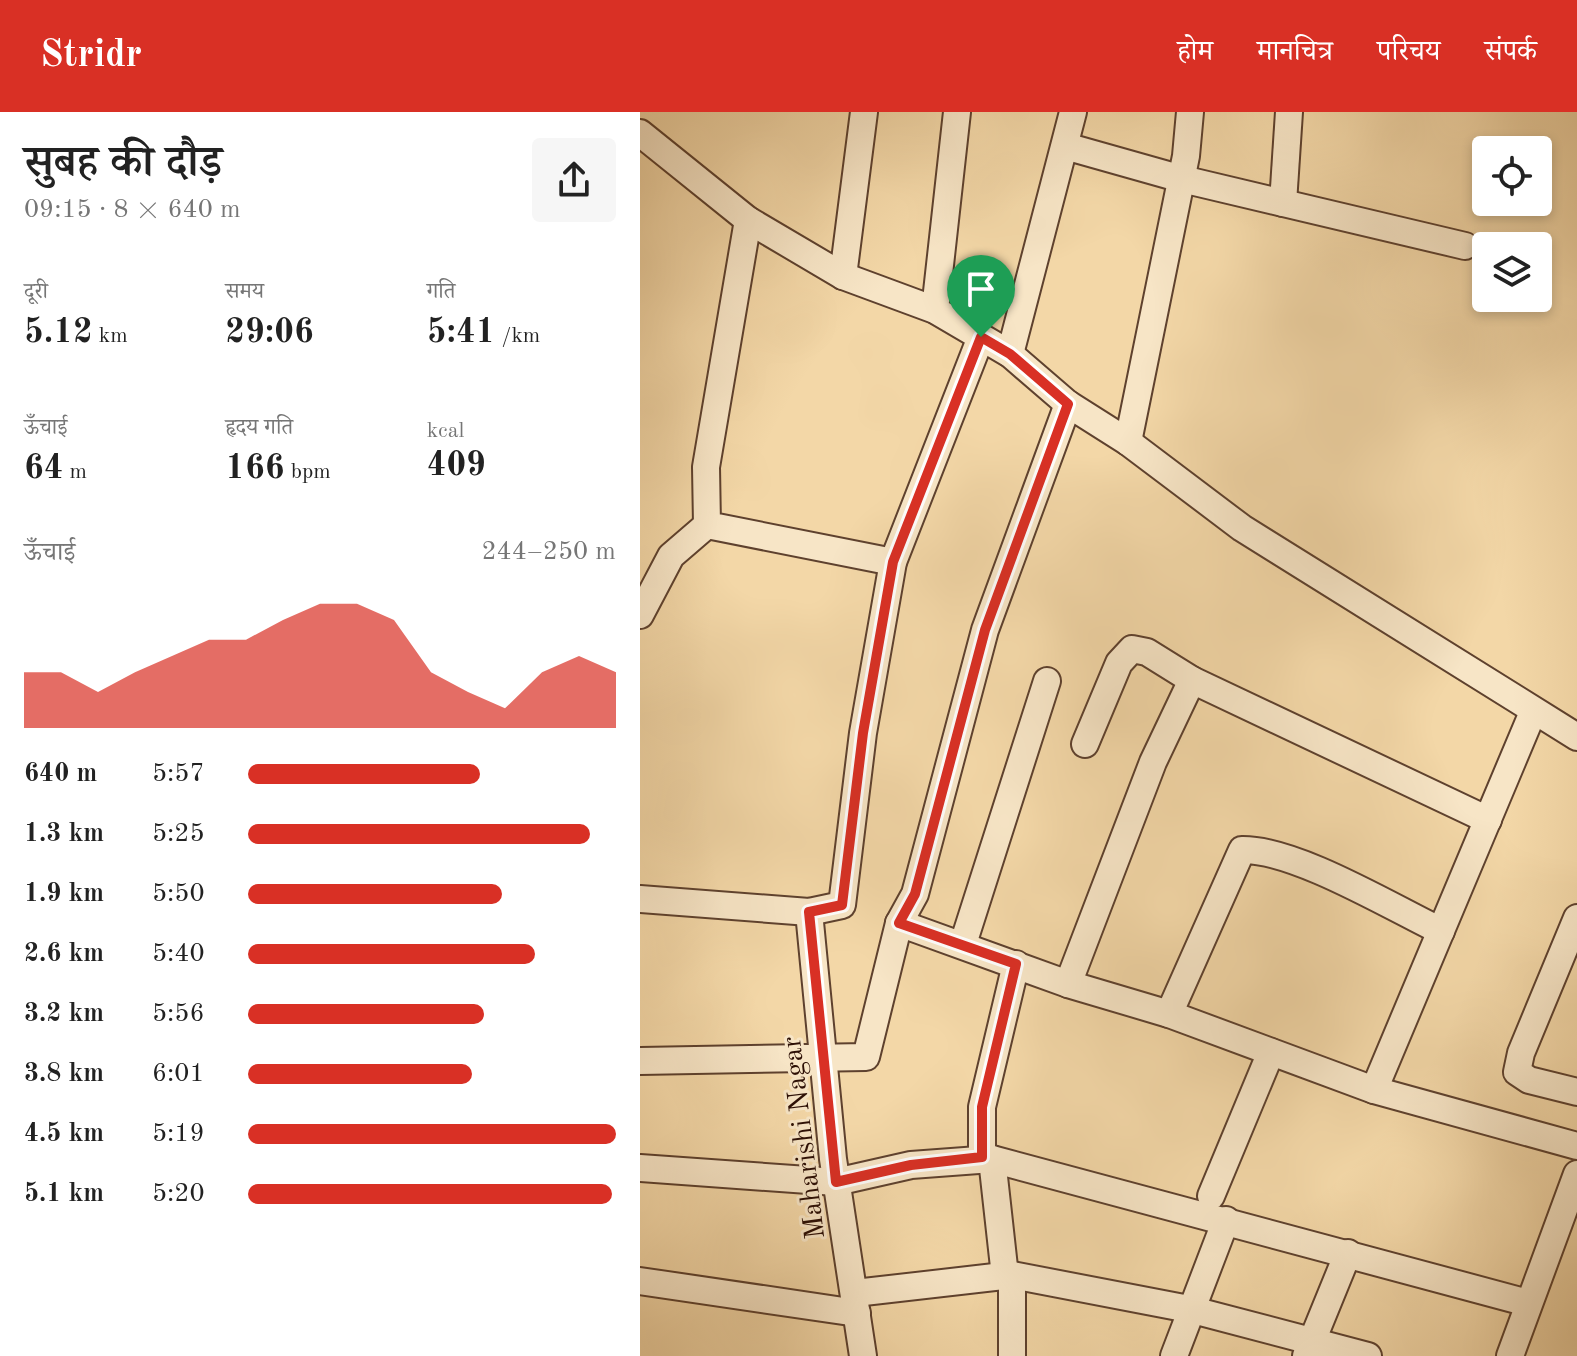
<!DOCTYPE html>
<html lang="hi">
<head>
<meta charset="utf-8">
<style>
  :root { --surface:#fff; --page:#f6f6f6; --text:#222; --muted:#767676; --accent:#d93025 }
  body { margin:0; font-family:"Old Standard TT","Noto Serif Devanagari",serif; background:var(--page); color:var(--text); height:100vh; display:flex; flex-direction:column; font-size:30px; white-space:nowrap }
  * { box-sizing:border-box; margin:0 }
  p { font-size:26px; color:var(--muted) }
  .icon { flex:none; width:44px; height:44px; fill:none; stroke:currentColor; stroke-width:2; stroke-linecap:round; stroke-linejoin:round }
  .map { position:relative; flex:1; overflow:hidden }
  .details { display:flex; flex-direction:column; background:var(--surface); width:640px }
  .details>* { flex:none }
  .fabs { position:absolute; left:832px; top:24px; display:grid; gap:16px }
  .fabs a { display:grid; place-items:center; width:80px; height:80px; border-radius:8px; background:var(--surface); box-shadow:0 4px 12px #0003; font-size:40px }
  .pin { position:absolute; display:grid; place-items:center; width:68px; height:68px; color:#fff; margin:-82px -34px; border-radius:50% 50% 50% 0; rotate:-45deg; box-shadow:0 0 8px #0007 }
  .pin .icon { rotate:45deg }
  .round { display:grid; place-items:center; flex:none; width:84px; height:84px; border-radius:8px; background:var(--page) }
  .head { display:flex; align-items:center; justify-content:space-between; height:136px; padding:0 24px }
  h1 { font-size:44px; font-weight:600; line-height:60px }
  .stats { display:grid; grid-template-columns:repeat(3,1fr); gap:12px; height:136px; padding:8px 24px }
  .stats div { display:grid; align-content:center }
  .stats b { font-size:34px; font-weight:600 }
  .stats small { font-size:22px; font-weight:400 }
  .stats p { font-size:22px }
  .chart { height:224px; padding:16px 24px }
  .chart p { display:flex; justify-content:space-between }
  .chart svg { width:100%; height:144px; margin-top:8px; fill:var(--accent); opacity:.7 }
  ul { padding:0 24px; list-style:none; font-size:26px }
  li { display:grid; grid-template-columns:128px 96px 1fr; align-items:center; height:60px }
  li i { height:20px; border-radius:10px; background:var(--accent) }
  header { display:flex; align-items:center; gap:48px; box-sizing:border-box; height:112px; padding:0 40px; background:var(--accent); color:#fff }
  header strong { font-size:38px }
  nav { display:flex; gap:44px; margin-inline-start:auto; font-size:28px }
  main { display:flex; flex:1; min-height:0 }
  .map>svg:first-child { display:block }
  .lines { fill:none; stroke-linecap:round; stroke-linejoin:round }
  .minor-casing { stroke:#5e412e; stroke-width:30 }
  .minor { stroke:#f7e5c6; stroke-width:26 }
  .route-casing { stroke:#fff; stroke-width:16 }
  .route { stroke:#d93025; stroke-width:10 }
  .labels { text-anchor:middle; stroke-width:6; stroke-linejoin:round; paint-order:stroke }
  .street-label { font-size:28px; fill:#2c0f05; stroke:#f7e5c6 }
</style>
</head>
<body>
<header>
<strong>Stridr</strong>
<nav><a>होम</a><a>मानचित्र</a><a>परिचय</a><a>संपर्क</a></nav>
</header>
<main>
<section class="details">
<div class="head"><div><h1>सुबह की दौड़</h1><p>09:15 · 8 × 640 m</p></div><a class="round"><svg class="icon" aria-label="share" viewBox="0 0 24 24"><path d="M12 15V3M7 8l5-5 5 5M5 13v7h14v-7"/></svg></a></div>
<div class="stats">
<div><p>दूरी</p><b>5.12<small> km</small></b></div>
<div><p>समय</p><b>29:06</b></div>
<div><p>गति</p><b>5:41<small> /km</small></b></div>
</div>
<div class="stats">
<div><p>ऊँचाई</p><b>64<small> m</small></b></div>
<div><p>हृदय गति</p><b>166<small> bpm</small></b></div>
<div><p>kcal</p><b>409</b></div>
</div>
<div class="chart"><p><span>ऊँचाई</span>244–250 m</p>
<svg viewBox="0 0 160 44" preserveAspectRatio="none"><path d="M0 44V27L10 27L20 33L30 27L40 22L50 17L60 17L70 11L80 6L90 6L100 11L110 27L120 33L130 38L140 27L150 22L160 27V44z"/></svg>
</div>
<ul>
<li><b>640 m</b>5:57<i style="width:63%"></i></li>
<li><b>1.3 km</b>5:25<i style="width:93%"></i></li>
<li><b>1.9 km</b>5:50<i style="width:69%"></i></li>
<li><b>2.6 km</b>5:40<i style="width:78%"></i></li>
<li><b>3.2 km</b>5:56<i style="width:64%"></i></li>
<li><b>3.8 km</b>6:01<i style="width:61%"></i></li>
<li><b>4.5 km</b>5:19<i style="width:100%"></i></li>
<li><b>5.1 km</b>5:20<i style="width:99%"></i></li>
</ul>
</section>
<div class="map">
<svg width="937" height="1244" viewBox="0 0 937 1244">
  <rect width="100%" height="100%" fill="#f3d7a7"/>
  <filter id="stains"><feTurbulence type="fractalNoise" baseFrequency=".0025" numOctaves="4"/><feColorMatrix values="0 0 0 0 .2 0 0 0 0 .09 0 0 0 0 .02 0 0 0 .5 -.17"/></filter>
  <radialGradient id="worn" r=".72"><stop offset=".6" stop-color="#630" stop-opacity="0"/><stop offset="1" stop-color="#630" stop-opacity=".3"/></radialGradient>
  <g class="lines">
    <defs>
      <g id="minor">
        <polyline points="0,21 108,108 203,164 295,198 370,242 428,292 488,330 602,416 937,625"/>
        <polyline points="425,34 542,67 825,134"/>
        <polyline points="643,91 649,0"/>
        <polyline points="108,108 66,355 67,413 253,450"/>
        <polyline points="203,164 224,0"/>
        <polyline points="295,198 317,0"/>
        <polyline points="370,242 433,0"/>
        <polyline points="488,330 546,44 550,0"/>
        <polyline points="0,503 31,444 67,413"/>
        <polyline points="445,632 479,551 492,537 507,540 552,568"/>
        <polyline points="0,787 169,800 202,793 223,621 253,450 341,225"/>
        <polyline points="169,800 193,1047 223,1244"/>
        <polyline points="937,806 881,941 877,960 889,968 937,980"/>
        <polyline points="259,811 428,872 529,902 734,978 937,1034"/>
        <polyline points="323,832 407,569"/>
        <polyline points="428,872 513,650 552,568 848,708"/>
        <path d="M529 902 602 738C655 737 751 795 801 819"/>
        <polyline points="0,949 226,945 259,811 275,782 345,518 428,292"/>
        <polyline points="734,978 893,600"/>
        <polyline points="342,1045 342,995 376,852"/>
        <polyline points="352,1047 365,1164"/>
        <polyline points="0,1056 196,1070 271,1053 352,1047 888,1191"/>
        <polyline points="571,1084 631,940"/>
        <polyline points="0,1169 217,1201"/>
        <polyline points="215,1181 372,1163 549,1197 728,1244"/>
        <polyline points="372,1244 372,1163"/>
        <polyline points="534,1244 586,1108"/>
        <polyline points="666,1244 708,1141"/>
        <polyline points="870,1244 937,1062"/>
      </g>
    </defs>
    <use href="#minor" class="minor-casing"/>
    <use href="#minor" class="minor"/>
  </g>
  <g class="lines">
    <defs>
      <polygon id="route" points="341,225 370,242 428,292 345,518 275,782 259,811 376,852 342,995 342,1045 271,1053 196,1070 169,800 202,793 223,621 253,450"/>
    </defs>
    <use href="#route" class="route-casing"/>
    <use href="#route" class="route"/>
  </g>
  <g class="labels">
    <g class="street-label">
      <text transform="translate(162 1026) rotate(-97)" y="10">Maharishi Nagar</text>
    </g>
  </g>
  <rect width="100%" height="100%" filter="url(#stains)"/>
  <rect width="100%" height="100%" fill="url(#worn)"/>
</svg>
<div class="fabs">
<a><svg class="icon" aria-label="locate" viewBox="0 0 24 24"><circle cx="12" cy="12" r="6"/><path d="M12 2v4M12 18v4M2 12h4M18 12h4"/></svg></a>
<a><svg class="icon" aria-label="layers" viewBox="0 0 24 24"><path d="M12 4l9 5-9 5-9-5zM3 14l9 5 9-5"/></svg></a>
</div>
<div class="pin" style="left:341px;top:225px;background:#1e9e55"><svg class="icon" aria-label="arrive" viewBox="0 0 24 24"><path d="M6 21V4h12l-3 4 3 4H6"/></svg></div>
</div>
</main>
</body>
</html>
